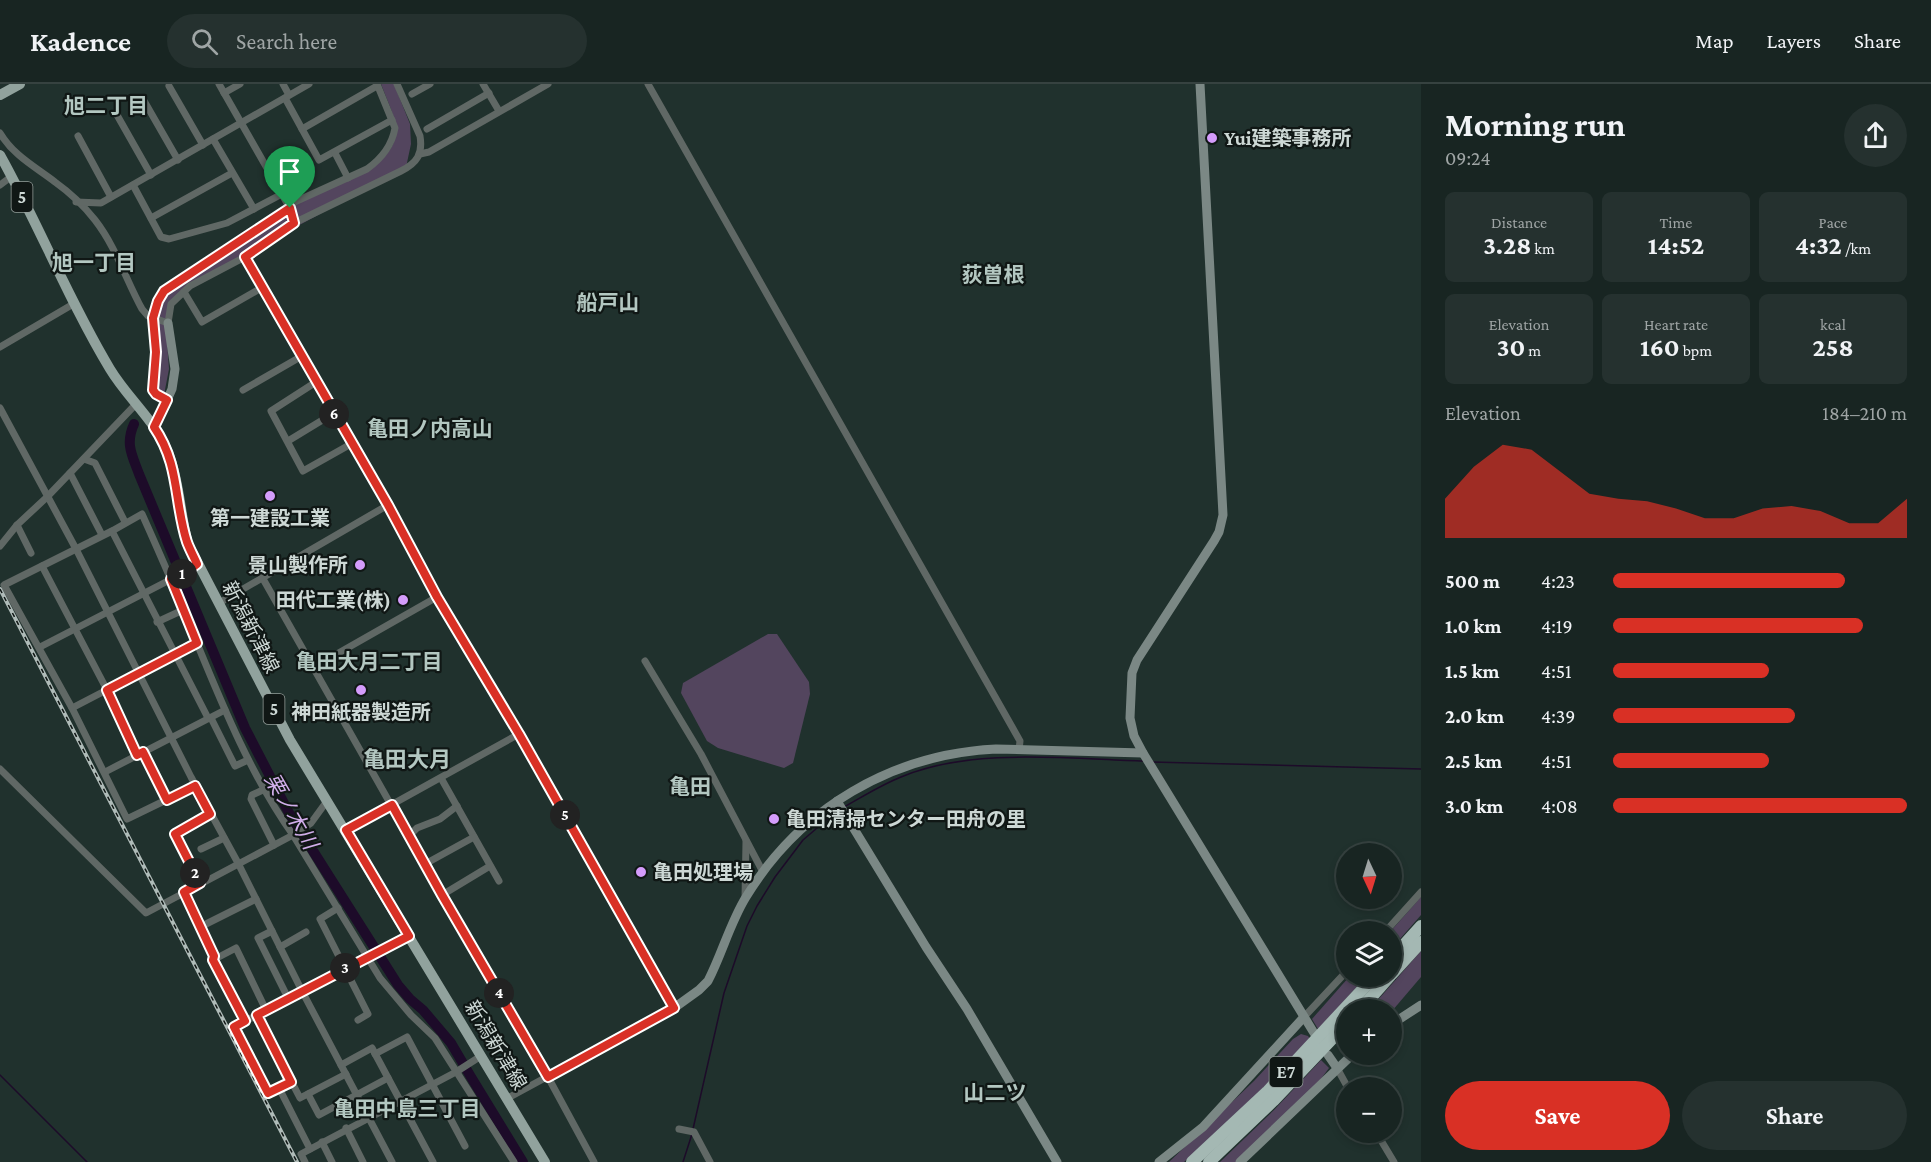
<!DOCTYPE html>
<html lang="en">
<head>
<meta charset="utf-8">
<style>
  :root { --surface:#182522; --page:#25312f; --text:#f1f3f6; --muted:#9fa5a5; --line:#364240; --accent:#d93025 }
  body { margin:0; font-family:"Crimson Pro","Noto Sans JP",serif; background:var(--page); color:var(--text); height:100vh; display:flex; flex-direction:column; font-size:22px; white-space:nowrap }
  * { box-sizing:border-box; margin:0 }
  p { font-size:20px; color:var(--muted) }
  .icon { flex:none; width:33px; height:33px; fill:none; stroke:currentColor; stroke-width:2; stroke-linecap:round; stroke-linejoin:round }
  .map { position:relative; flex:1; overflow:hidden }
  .details { display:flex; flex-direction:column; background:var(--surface); width:510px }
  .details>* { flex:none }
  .needle { width:39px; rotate:176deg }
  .controls { position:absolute; left:1336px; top:759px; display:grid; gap:12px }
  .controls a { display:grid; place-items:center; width:66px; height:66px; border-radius:50%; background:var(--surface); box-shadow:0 3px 9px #0003,0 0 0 2px var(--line); font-size:30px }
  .pin { position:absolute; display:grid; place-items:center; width:51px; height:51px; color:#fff; margin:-62px -26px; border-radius:50% 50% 50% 0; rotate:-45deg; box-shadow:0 0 6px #0007 }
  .pin .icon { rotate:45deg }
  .km { position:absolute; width:30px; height:30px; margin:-15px; border-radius:50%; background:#222; color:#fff; font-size:16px; line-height:30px; text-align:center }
  .round { display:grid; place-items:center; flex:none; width:63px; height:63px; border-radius:32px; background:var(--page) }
  .headline { display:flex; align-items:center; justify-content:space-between; height:102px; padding:0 24px }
  h1 { font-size:33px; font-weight:700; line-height:45px }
  .metrics { display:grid; grid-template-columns:repeat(3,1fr); gap:9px; height:102px; padding:6px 24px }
  .metrics div { display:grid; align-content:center; border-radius:9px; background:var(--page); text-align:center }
  .metrics b { font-size:26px; font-weight:700 }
  .metrics small { font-size:16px; font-weight:400 }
  .metrics p { font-size:16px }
  .chart { height:168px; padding:12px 24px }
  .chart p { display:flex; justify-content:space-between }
  .chart svg { width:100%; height:108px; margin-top:6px; fill:var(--accent); opacity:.7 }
  .cta { display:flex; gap:12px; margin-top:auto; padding:12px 24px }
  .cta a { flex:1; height:69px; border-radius:36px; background:var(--accent); color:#fff; font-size:24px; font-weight:700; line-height:69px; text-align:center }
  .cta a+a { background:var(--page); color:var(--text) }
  ul { padding:0 24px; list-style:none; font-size:20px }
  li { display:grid; grid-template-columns:96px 72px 1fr; align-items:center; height:45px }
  li i { height:15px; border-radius:8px; background:var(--accent) }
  header { display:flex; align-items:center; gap:36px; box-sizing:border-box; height:84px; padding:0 30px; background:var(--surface); border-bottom:2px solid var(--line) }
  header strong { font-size:28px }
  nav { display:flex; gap:33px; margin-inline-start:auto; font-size:21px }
  .search { width:420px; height:54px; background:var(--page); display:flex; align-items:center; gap:15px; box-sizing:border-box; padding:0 21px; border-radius:33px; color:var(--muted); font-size:22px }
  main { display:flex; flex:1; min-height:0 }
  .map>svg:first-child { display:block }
  .green { fill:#53455e }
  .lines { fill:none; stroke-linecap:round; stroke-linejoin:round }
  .stream { stroke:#1d0b29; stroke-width:1.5 }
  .river { stroke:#1d0b29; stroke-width:10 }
  .street { stroke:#606865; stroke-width:7 }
  .secondary { stroke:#7b8885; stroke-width:9 }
  .primary { stroke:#91a29d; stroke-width:10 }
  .highway { stroke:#a4b8b3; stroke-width:12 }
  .rail-casing { stroke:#afbbb8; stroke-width:4 }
  .rail { stroke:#101715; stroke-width:1.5; stroke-dasharray:4.5; stroke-linecap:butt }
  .route-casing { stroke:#fff; stroke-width:12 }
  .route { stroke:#d93025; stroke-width:8 }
  .poi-dot { fill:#d49cfb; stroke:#101715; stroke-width:2 }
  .labels { text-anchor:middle; stroke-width:4.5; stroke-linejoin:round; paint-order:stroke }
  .shield { fill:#101715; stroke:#949e9b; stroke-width:1.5 }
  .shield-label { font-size:18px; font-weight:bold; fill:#cdd8d5 }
  .poi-label { font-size:20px; font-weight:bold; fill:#cdd8d5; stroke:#101715; text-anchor:start }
  .street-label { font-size:20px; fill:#cdd8d5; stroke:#101715 }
  .neighbourhood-label { font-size:21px; font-weight:bold; fill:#b3c7c1; stroke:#101715 }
  .water-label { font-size:21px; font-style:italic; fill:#d1aeea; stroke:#101715 }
  .quarter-label { font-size:22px; font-weight:bold; fill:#b3c7c1; stroke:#101715 }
</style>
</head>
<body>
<header>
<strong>Kadence</strong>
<div class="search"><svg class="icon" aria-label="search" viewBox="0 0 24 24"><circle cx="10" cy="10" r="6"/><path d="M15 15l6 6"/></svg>Search here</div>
<nav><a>Map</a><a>Layers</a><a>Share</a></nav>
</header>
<main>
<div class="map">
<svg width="1421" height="1078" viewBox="0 0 1421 1078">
  <rect width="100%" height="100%" fill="#20312d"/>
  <g class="green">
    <path d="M381 0H394L410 40 411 60 405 88 364 106 191 200 169 219 166 243 169 285 164 311 158 309 155 303 156 230 165 208 286 132 296 120 373 84C409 54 395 37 381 0Z"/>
    <polygon points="768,550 777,550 809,598 810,610 793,679 784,684 718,664 707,657 681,609 683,599"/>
    <polygon points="1421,813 1421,831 1392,864 1392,848 1390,848"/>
    <polygon points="1421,867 1421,893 1392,927 1369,926"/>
    <polygon points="1349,893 1366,893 1318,945 1312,935"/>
    <polygon points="1301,950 1308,952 1310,955 1262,1005 1184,1078 1169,1078 1254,997 1293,955"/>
    <polygon points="1321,976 1329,984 1312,1007 1238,1078 1220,1078 1274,1026"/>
  </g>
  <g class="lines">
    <g class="stream">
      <polyline points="1152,678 1421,685"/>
      <path d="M844 723C862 713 881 701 901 693 972 663 1068 675 1144 677"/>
      <polyline points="0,991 87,1078"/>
      <polyline points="693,1045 724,909 747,842 757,822 775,793 803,756 837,727"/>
      <polyline points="683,1078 692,1050"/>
    </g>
    <path class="river" d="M134 340C125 360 132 371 139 390L245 644 289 729 398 901 410 915 423 926 451 959 471 993 523 1078"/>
    <g class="street">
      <polyline points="219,0 288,121 294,139"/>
      <polyline points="283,0 289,11"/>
      <polyline points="483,0 499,27"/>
      <polyline points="648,0 1020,657 1019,666"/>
      <polyline points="169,2 203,61"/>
      <polyline points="224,9 240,0"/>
      <polyline points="412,10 430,0"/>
      <polyline points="285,14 319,76 392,36"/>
      <polyline points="143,15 178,76"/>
      <polyline points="117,31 151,91"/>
      <polyline points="302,45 377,2"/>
      <polyline points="427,45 489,9"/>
      <path d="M0 49C14 72 34 82 55 98 69 108 84 122 95 136 116 163 126 196 142 225L148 232 168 239 171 220 190 202 245 173 294 139 401 87C417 79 423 70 420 52L397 0"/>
      <polyline points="78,52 111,113"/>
      <polyline points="213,55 254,125"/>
      <polyline points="335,69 348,94"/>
      <polyline points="420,70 429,68 548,0"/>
      <polyline points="0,101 12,92"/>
      <polyline points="133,101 161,153 169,155 227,139 282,110"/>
      <polyline points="277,101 304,87"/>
      <polyline points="76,118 101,119 309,0"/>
      <path d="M288 121 367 85C381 75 392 61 395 44L377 0"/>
      <polyline points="151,134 232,89"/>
      <polyline points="245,173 388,421 437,513 519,650 346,746"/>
      <polyline points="184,208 202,238 263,203"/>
      <polyline points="0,263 75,219"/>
      <polyline points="316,298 271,327 303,387 351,360"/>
      <polyline points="243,306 302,272"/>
      <path d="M167 316 156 310 153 306C154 293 156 280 156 267 156 240 148 233 163 207L290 124"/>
      <polyline points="0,324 76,465 191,693 238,779 302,907 392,1078"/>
      <polyline points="288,357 334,329"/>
      <polyline points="84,375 95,379 125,438"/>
      <polyline points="70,389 102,451"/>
      <polyline points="17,441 31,469"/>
      <polyline points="112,447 208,634"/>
      <polyline points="0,462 17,441 47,413 136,320"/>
      <polyline points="42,482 107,606 137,671"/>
      <polyline points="262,493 442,811 548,993 594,1078"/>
      <polyline points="219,519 388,421"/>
      <polyline points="157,538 183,526"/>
      <polyline points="40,563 189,486 197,480"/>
      <polyline points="645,577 701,670 763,788"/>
      <polyline points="314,583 437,513"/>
      <polyline points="72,624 197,559"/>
      <polyline points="211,634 235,682 248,676"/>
      <polyline points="143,668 167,716"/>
      <polyline points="0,685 146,829 293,751 311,739 327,717"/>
      <polyline points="105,688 225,626"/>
      <polyline points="441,694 499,797"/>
      <path d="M195 702 127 735 72 624 4 501 112 447 142 430C160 470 178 511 194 552 222 620 250 690 293 751L380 894 411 931 435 954 514 1078"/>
      <polyline points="265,705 252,711 251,715 274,761"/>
      <polyline points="409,752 417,744 440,735 457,722"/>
      <polyline points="201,765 224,754"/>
      <polyline points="425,780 474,753"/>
      <polyline points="200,799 175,750 210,730"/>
      <polyline points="184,808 214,872 213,876 245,937"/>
      <polyline points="442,811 490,782"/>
      <polyline points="745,815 746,757"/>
      <polyline points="338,824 320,835 368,930 358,936"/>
      <polyline points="200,843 256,815"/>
      <polyline points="272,847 258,854 288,914"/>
      <polyline points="1385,848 1421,808"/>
      <polyline points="280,863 306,848"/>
      <polyline points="213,876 236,864 266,926"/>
      <polyline points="257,931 300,1014 346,990"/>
      <polyline points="1304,933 1347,887"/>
      <polyline points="375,970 407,953 465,1062"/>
      <polyline points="341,981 372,964 433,1078"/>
      <polyline points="1337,984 1348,1004"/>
      <polyline points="291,998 268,1009 234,943 409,852"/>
      <polyline points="279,1004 310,1065"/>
      <polyline points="308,1010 319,1031 388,994"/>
      <polyline points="508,1014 674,924"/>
      <polyline points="346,1044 363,1078"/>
      <polyline points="679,1045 694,1048 710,1078"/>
      <polyline points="1376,1048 1394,1078"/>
      <polyline points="322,1058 332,1078"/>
      <polyline points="305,1078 301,1070 456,988 481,972"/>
    </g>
    <g class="secondary">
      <polyline points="1200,0 1223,431 1219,448 1214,457 1137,576 1132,589 1130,634 1134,652 1143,669 1314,949"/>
      <polyline points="155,343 172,305 175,285 168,239"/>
      <path d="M519 650 674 924 699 906 708 897C722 870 730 839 746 813 800 724 892 670 996 665L1143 669"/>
      <polyline points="837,717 926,863 967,925 1057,1078"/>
      <polyline points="1392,940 1421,921"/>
      <polyline points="1328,971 1337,984"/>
      <polyline points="1159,1078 1203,1043 1304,933"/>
      <polyline points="1240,1078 1353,970"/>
    </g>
    <g class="primary">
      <polyline points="0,11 20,0"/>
      <path d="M0 71C39 141 69 217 110 285 128 315 157 338 169 371 180 400 180 431 188 460L290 656 545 1078"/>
    </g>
    <g class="highway">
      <polyline points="1392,874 1421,842"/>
      <polyline points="1392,890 1421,858"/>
      <polyline points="1360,926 1390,892"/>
      <polyline points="1192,1078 1267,1008 1375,892"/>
      <polyline points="1209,1078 1273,1017 1347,939"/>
    </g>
    <defs>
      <polyline id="rail" points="0,505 297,1078"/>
    </defs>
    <use href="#rail" class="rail-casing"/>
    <use href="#rail" class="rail"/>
  </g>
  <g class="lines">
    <defs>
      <path id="route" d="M290 124 294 139 245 173 388 421 437 513 519 650 674 924 548 993 442 811 392 721 346 746 409 852 257 931 291 998 268 1009 234 943 245 937 213 876 214 872 184 808 200 799 175 750 210 730 195 702 167 716 143 668 137 671 107 606 197 559 171 495 189 486 197 480C194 473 190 466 187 458 174 418 180 381 154 343L167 316 156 310 153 306 156 268 153 234 158 217 164 207Z"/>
    </defs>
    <use href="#route" class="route-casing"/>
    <use href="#route" class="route"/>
  </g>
  <g class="poi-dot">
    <circle cx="1212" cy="54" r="6"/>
    <circle cx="270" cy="412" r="6"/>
    <circle cx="360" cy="481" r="6"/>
    <circle cx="403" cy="516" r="6"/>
    <circle cx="361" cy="606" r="6"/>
    <circle cx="774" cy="735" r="6"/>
    <circle cx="641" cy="788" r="6"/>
  </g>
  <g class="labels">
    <g class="shield">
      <rect x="11.5" y="98" width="21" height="30" rx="4.5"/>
      <rect x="263.5" y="610" width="21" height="30" rx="4.5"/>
      <rect x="1269.5" y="973" width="33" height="30" rx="4.5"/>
    </g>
    <g class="shield-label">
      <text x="22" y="119">5</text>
      <text x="274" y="631">5</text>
      <text x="1286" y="994">E7</text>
    </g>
    <g class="poi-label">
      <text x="1224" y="61">Yui建築事務所</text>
      <text x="270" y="441" text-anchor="middle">第一建設工業</text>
      <text x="348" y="488" text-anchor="end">景山製作所</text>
      <text x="391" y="523" text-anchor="end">田代工業(株)</text>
      <text x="361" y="635" text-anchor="middle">神田紙器製造所</text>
      <text x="786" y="742">亀田清掃センター田舟の里</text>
      <text x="653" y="795">亀田処理場</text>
    </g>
    <g class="street-label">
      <text transform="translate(251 543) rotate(63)" y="7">新潟新津線</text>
      <text transform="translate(496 961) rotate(59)" y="7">新潟新津線</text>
    </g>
    <g class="neighbourhood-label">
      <text x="106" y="29">旭二丁目</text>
      <text x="94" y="186">旭一丁目</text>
      <text x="993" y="198">荻曽根</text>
      <text x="608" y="226">船戸山</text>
      <text x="430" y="352">亀田ノ内高山</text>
      <text x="369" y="585">亀田大月二丁目</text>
      <text x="690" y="710">亀田</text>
      <text x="995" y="1016">山二ツ</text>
      <text x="407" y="1032">亀田中島三丁目</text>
    </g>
    <g class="water-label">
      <text transform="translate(291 727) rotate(60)" y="7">栗ノ木川</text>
    </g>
    <g class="quarter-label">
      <text x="407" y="683">亀田大月</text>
    </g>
  </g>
</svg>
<div class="controls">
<a><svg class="needle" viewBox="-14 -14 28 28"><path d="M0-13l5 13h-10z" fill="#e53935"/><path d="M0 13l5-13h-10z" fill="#9fa5a5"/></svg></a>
<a><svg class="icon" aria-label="layers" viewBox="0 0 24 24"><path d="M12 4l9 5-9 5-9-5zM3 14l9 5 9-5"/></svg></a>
<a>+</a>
<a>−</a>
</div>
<div class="pin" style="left:290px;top:124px;background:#1e9e55"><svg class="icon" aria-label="arrive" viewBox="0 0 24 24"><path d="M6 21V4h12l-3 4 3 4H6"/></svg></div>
<b class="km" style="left:182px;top:490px">1</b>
<b class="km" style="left:195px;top:789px">2</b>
<b class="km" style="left:345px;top:884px">3</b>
<b class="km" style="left:499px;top:909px">4</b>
<b class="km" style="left:565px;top:731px">5</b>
<b class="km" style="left:334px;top:330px">6</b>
</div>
<section class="details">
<div class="headline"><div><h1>Morning run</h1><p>09:24</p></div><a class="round"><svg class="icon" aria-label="share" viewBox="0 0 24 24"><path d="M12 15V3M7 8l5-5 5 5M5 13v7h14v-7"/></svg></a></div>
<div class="metrics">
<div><p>Distance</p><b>3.28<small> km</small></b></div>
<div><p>Time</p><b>14:52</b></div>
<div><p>Pace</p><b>4:32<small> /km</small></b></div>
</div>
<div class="metrics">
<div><p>Elevation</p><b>30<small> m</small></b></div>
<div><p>Heart rate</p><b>160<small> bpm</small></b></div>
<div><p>kcal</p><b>258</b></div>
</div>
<div class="chart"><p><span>Elevation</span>184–210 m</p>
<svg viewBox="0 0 160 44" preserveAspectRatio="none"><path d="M0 44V28L10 15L20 6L30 8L40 17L50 26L60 28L70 29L80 32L90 36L100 36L110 32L120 31L130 33L140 38L150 38L160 28V44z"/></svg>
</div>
<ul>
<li><b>500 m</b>4:23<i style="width:79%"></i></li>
<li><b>1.0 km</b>4:19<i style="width:85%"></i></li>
<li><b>1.5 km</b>4:51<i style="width:53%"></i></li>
<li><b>2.0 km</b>4:39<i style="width:62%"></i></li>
<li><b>2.5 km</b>4:51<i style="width:53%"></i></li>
<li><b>3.0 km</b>4:08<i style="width:100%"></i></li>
</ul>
<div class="cta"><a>Save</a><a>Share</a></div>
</section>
</main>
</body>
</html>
